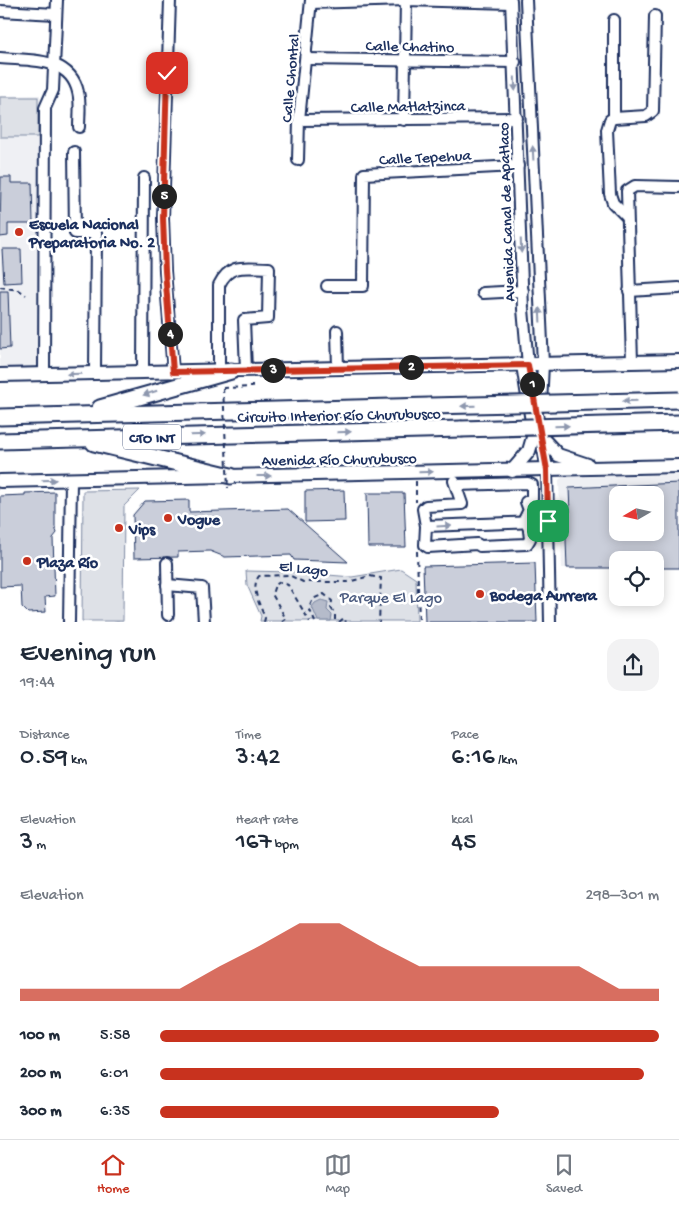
<!DOCTYPE html>
<html lang="en">
<head>
<meta charset="utf-8">
<style>
  :root { --surface:#fff; --page:#f2f2f3; --text:#1f2937; --muted:#747a83; --line:#e0e1e3; --accent:#c8321e }
  body { margin:0; font-family:"Gochi Hand",sans-serif; background:var(--page); color:var(--text); height:100vh; display:flex; flex-direction:column; font-size:19px; white-space:nowrap }
  * { box-sizing:border-box; margin:0 }
  p { font-size:16px; color:var(--muted) }
  .icon { flex:none; width:28px; height:28px; fill:none; stroke:currentColor; stroke-width:2; stroke-linecap:round; stroke-linejoin:round }
  .map { position:relative; height:622px; overflow:hidden }
  .sheet { display:flex; flex-direction:column; background:var(--surface); flex:1 }
  .sheet>* { flex:none }
  .needle { width:32px; rotate:261deg }
  .fabs { position:absolute; left:609px; top:486px; display:grid; gap:10px }
  .fabs a { display:grid; place-items:center; width:55px; height:55px; border-radius:10px; background:var(--surface); box-shadow:0 2px 12px #0003; font-size:25px }
  .pin { position:absolute; display:grid; place-items:center; width:42px; height:42px; color:#fff; margin:-21px; border-radius:10px; box-shadow:0 2px 8px #0006 }
  .km { position:absolute; width:25px; height:25px; margin:-12px; border-radius:50%; background:#222; color:#fff; font-size:14px; line-height:25px; text-align:center }
  .round { display:grid; place-items:center; flex:none; width:52px; height:52px; border-radius:15px; background:var(--page) }
  .overview { display:flex; align-items:center; justify-content:space-between; height:85px; padding:0 20px }
  h1 { font-size:28px; font-weight:600; line-height:38px }
  .metrics { display:grid; grid-template-columns:repeat(3,1fr); gap:8px; height:85px; padding:5px 20px }
  .metrics div { display:grid; align-content:center }
  .metrics b { font-size:25px; font-weight:600 }
  .metrics small { font-size:14px; font-weight:400 }
  .metrics p { font-size:14px }
  .chart { height:140px; padding:10px 20px }
  .chart p { display:flex; justify-content:space-between }
  .chart svg { width:100%; height:90px; margin-top:5px; fill:var(--accent); opacity:.7 }
  ul { padding:0 20px; list-style:none; font-size:16px }
  li { display:grid; grid-template-columns:80px 60px 1fr; align-items:center; height:38px }
  li i { height:12px; border-radius:6px; background:var(--accent) }
  .dock { display:flex; justify-content:space-around; align-items:center; height:70px; border-top:1px solid var(--line); background:var(--surface); font-size:14px; color:var(--muted) }
  .dock a { display:grid; justify-items:center; gap:2px }
  .dock .active { color:var(--accent) }
  .map>svg:first-child { display:block }
  .built { fill:#eff0f4; fill-rule:evenodd }
  .green { fill:#dee1e7; stroke:#7c88a2 }
  .water { fill:#b5bbca; stroke:#77839f }
  .building { fill:#caceda; stroke:#1b2f5e; fill-rule:evenodd }
  .lines { fill:none; stroke-linecap:round; stroke-linejoin:round }
  .minor-casing { stroke:#1b2f5e; stroke-width:14 }
  .major-casing { stroke:#1b2f5e; stroke-width:16 }
  .highway-casing { stroke:#1b2f5e; stroke-width:19 }
  .path { stroke:#1b2f5e; stroke-width:2; stroke-dasharray:5 4; stroke-linecap:butt }
  .minor { stroke:#fff; stroke-width:10 }
  .major { stroke:#fff; stroke-width:12 }
  .highway { stroke:#fff; stroke-width:15 }
  .highway-bridge-casing { stroke:#1b2f5e; stroke-width:19; stroke-linecap:butt }
  .path-bridge { stroke:#1b2f5e; stroke-width:2; stroke-dasharray:5 4; stroke-linecap:butt }
  .highway-bridge { stroke:#fff; stroke-width:15 }
  .oneway { fill:#8d97ae }
  .route-casing { stroke:#fff; stroke-width:10 }
  .route { stroke:#c8321e; stroke-width:6 }
  .poi-dot { fill:#c8321e; stroke:#fff; stroke-width:2 }
  .labels { text-anchor:middle; stroke-width:5; stroke-linejoin:round; paint-order:stroke }
  .shield { fill:#fff; stroke:#5f6d8e; stroke-width:1 }
  .shield-label { font-size:15px; font-weight:bold; fill:#1b2f5e }
  .street-label { font-size:16px; fill:#1b2f5e; stroke:#fff }
  .poi-label { font-size:16px; font-weight:bold; fill:#1b2f5e; stroke:#fff; text-anchor:start }
  .park-label { font-size:16px; fill:#4c5c80; stroke:#fff }
</style>
</head>
<body>
<div class="map">
<svg width="679" height="622" viewBox="0 0 679 622">
  <rect width="100%" height="100%" fill="#fff"/>
  <filter id="ink" filterUnits="userSpaceOnUse"><feTurbulence type="fractalNoise" baseFrequency=".02" numOctaves="2"/><feDisplacementMap in="SourceGraphic" scale="10" xChannelSelector="R" yChannelSelector="G"/><feConvolveMatrix kernelMatrix="1 2 1 2 8 2 1 2 1" color-interpolation-filters="sRGB"/></filter>
  <g filter="url(#ink)">
    <g class="built">
      <polygon points="40,95 37,368 0,369 0,96"/>
      <path d="M679 475V568L655 560H618L617 568H562L559 480 562 477ZM618 495H655V532H618Z"/>
    </g>
    <g class="green">
      <rect x="0" y="97" width="38" height="40"/>
      <polygon points="140,490 124,506 123,621 82,621 83,491"/>
      <polygon points="401,569 416,579 417,621 260,621 261,616 247,585 246,571 292,572 352,577"/>
    </g>
    <polygon class="water" points="321,600 328,602 327,610 332,615 331,621 318,621 312,607 315,603"/>
    <g class="building">
      <polygon points="1,177 11,177 11,183 32,183 33,224 8,224 8,236 0,237"/>
      <polygon points="2,249 21,249 22,282 4,283"/>
      <polygon points="0,291 8,291 10,348 0,349"/>
      <path d="M679 483V568H655V560H618V568H567L565 512H570L569 488ZM618 495H655V532H618Z"/>
      <polygon points="344,490 345,521 305,522 305,491"/>
      <polygon points="55,492 55,527 57,533 53,538 55,596 45,597 46,612 28,613 22,607 21,586 0,587 0,496 25,495 25,493"/>
      <polygon points="367,493 404,493 406,547 368,547"/>
      <polygon points="189,500 189,512 288,509 348,562 294,560 291,555 225,557 210,551 178,552 178,557 134,558 133,515 145,501"/>
      <polygon points="535,563 537,622 425,622 423,566"/>
    </g>
    <g class="lines">
      <defs>
        <g id="minor">
          <polyline points="170,0 163,218 165,271 173,372"/>
          <polyline points="511,0 523,309 528,365 547,470 550,622"/>
          <polyline points="526,0 543,364 541,405"/>
          <polyline points="311,3 406,0 511,3"/>
          <polyline points="0,11 56,14"/>
          <path d="M0 58C29 61 70 56 78 92 81 103 79 116 79 127"/>
          <polyline points="306,59 515,62"/>
          <polyline points="614,118 614,20"/>
          <polyline points="299,120 517,118"/>
          <polyline points="404,120 406,0"/>
          <polyline points="74,152 75,233 96,233 95,373"/>
          <polyline points="298,160 299,120 311,0"/>
          <polyline points="627,217 613,203 610,194 607,130 610,120 614,118 646,116 653,111 655,16"/>
          <polyline points="327,286 363,286 364,174 518,166"/>
          <polyline points="629,291 679,288"/>
          <polyline points="483,293 523,291"/>
          <polyline points="337,331 338,368"/>
          <polyline points="632,362 627,191 635,186 679,187"/>
          <path d="M219 371V285C230 262 246 268 269 268L268 318 244 320 246 370"/>
          <polyline points="143,372 144,178"/>
          <polyline points="44,374 45,108 53,90 57,0"/>
          <polyline points="454,481 462,504 426,506 423,509 426,526 538,522"/>
          <polyline points="456,485 528,483 532,485 532,499 526,502 529,510 523,522"/>
          <polyline points="426,526 425,545 428,547 477,544 480,546 527,544 530,539 528,522"/>
          <polyline points="167,563 168,615"/>
          <polyline points="167,585 202,588 204,622"/>
          <polyline points="69,622 71,480"/>
        </g>
        <g id="major">
          <polyline points="0,375 679,361"/>
          <polyline points="542,438 558,455 588,465"/>
          <polyline points="512,471 529,451 534,434 523,365"/>
          <polyline points="0,481 679,466"/>
        </g>
        <g id="highway">
          <polyline points="100,408 231,371"/>
          <polyline points="0,417 430,406"/>
          <polyline points="0,441 461,429"/>
          <polyline points="94,443 231,476"/>
        </g>
      </defs>
      <use href="#minor" class="minor-casing"/>
      <use href="#major" class="major-casing"/>
      <use href="#highway" class="highway-casing"/>
      <g class="path">
        <polyline points="0,287 19,290 26,295"/>
        <polyline points="223,388 252,387 252,380"/>
        <polyline points="416,481 416,502"/>
        <polyline points="417,551 419,622"/>
        <path d="M264 622 265 618C260 605 250 588 259 576L289 575 303 582H348L370 576 381 578 379 622"/>
        <polyline points="282,622 286,619 272,594 275,585 280,582 288,585 310,622"/>
        <polyline points="315,622 309,608 313,599 324,594 332,601 331,608 335,614 335,622"/>
        <polyline points="339,622 344,618 346,622"/>
      </g>
      <use href="#minor" class="minor"/>
      <use href="#major" class="major"/>
      <use href="#highway" class="highway"/>
      <defs>
        <g id="highway-bridge">
          <polyline points="430,406 679,400"/>
          <polyline points="461,429 679,423"/>
        </g>
      </defs>
      <use href="#highway-bridge" class="highway-bridge-casing"/>
      <polyline class="path-bridge" points="223,388 228,488"/>
      <use href="#highway-bridge" class="highway-bridge"/>
    </g>
    <defs><path id="oneway-solid" d="M-6-.8H1V-3.2L6.5 0L1 3.2V.8H-6Z" transform="scale(1.25)"/></defs>
    <g class="oneway">
      <use href="#oneway-solid" transform="translate(515 84) rotate(88)"/>
      <use href="#oneway-solid" transform="translate(533 153) rotate(-93)"/>
      <use href="#oneway-solid" transform="translate(521 246) rotate(88)"/>
      <use href="#oneway-solid" transform="translate(540 315) rotate(-93)"/>
      <use href="#oneway-solid" transform="translate(74 374) rotate(179)"/>
      <use href="#oneway-solid" transform="translate(150 393) rotate(163)"/>
      <use href="#oneway-solid" transform="translate(630 401) rotate(179)"/>
      <use href="#oneway-solid" transform="translate(468 406) rotate(179)"/>
      <use href="#oneway-solid" transform="translate(562 426) rotate(-1)"/>
      <use href="#oneway-solid" transform="translate(344 432) rotate(-1)"/>
      <use href="#oneway-solid" transform="translate(198 435) rotate(-2)"/>
      <use href="#oneway-solid" transform="translate(426 472) rotate(-1)"/>
      <use href="#oneway-solid" transform="translate(264 476)"/>
      <use href="#oneway-solid" transform="translate(49 480) rotate(-1)"/>
      <use href="#oneway-solid" transform="translate(444 526) rotate(-3)"/>
    </g>
  </g>
  <g class="lines" filter="url(#ink)">
    <defs>
      <polyline id="route" points="167,73 163,218 165,271 173,372 528,365 547,470 548,521"/>
    </defs>
    <use href="#route" class="route-casing"/>
    <use href="#route" class="route"/>
  </g>
  <g class="poi-dot">
    <circle cx="19" cy="232" r="5"/>
    <circle cx="168" cy="518" r="5"/>
    <circle cx="119" cy="528" r="5"/>
    <circle cx="27" cy="561" r="5"/>
    <circle cx="480" cy="594" r="5"/>
  </g>
  <g class="labels">
    <rect class="shield" x="123" y="424.5" width="58" height="25" rx="4"/>
    <g class="shield-label">
      <text x="152" y="442">CTO INT</text>
    </g>
    <g class="street-label">
      <text transform="translate(410 45) rotate(1)" y="6">Calle Chatino</text>
      <text transform="translate(289 78) rotate(-85)" y="6">Calle Chontal</text>
      <text transform="translate(408 105) rotate(-1)" y="6">Calle Matlatzinca</text>
      <text transform="translate(425 156) rotate(-3)" y="6">Calle Tepehua</text>
      <text transform="translate(505 212) rotate(-92)" y="6">Avenida Canal de Apatlaco</text>
      <text transform="translate(339 414) rotate(-1)" y="6">Circuito Interior Río Churubusco</text>
      <text transform="translate(339 458) rotate(-1)" y="6">Avenida Río Churubusco</text>
      <text transform="translate(304 567) rotate(7)" y="6">El Lago</text>
    </g>
    <g class="poi-label">
      <text x="29" y="229">Escuela Nacional<tspan x="29" dy="18">Preparatoria No. 2</tspan></text>
      <text x="178" y="524">Vogue</text>
      <text x="129" y="534">Vips</text>
      <text x="37" y="567">Plaza Río</text>
      <text x="490" y="600">Bodega Aurrera</text>
    </g>
    <g class="park-label">
      <text x="391" y="602">Parque El Lago</text>
    </g>
  </g>
</svg>
<div class="fabs">
<a><svg class="needle" viewBox="-14 -14 28 28"><path d="M0-13l5 13h-10z" fill="#e53935"/><path d="M0 13l5-13h-10z" fill="#747a83"/></svg></a>
<a><svg class="icon" aria-label="locate" viewBox="0 0 24 24"><circle cx="12" cy="12" r="6"/><path d="M12 2v4M12 18v4M2 12h4M18 12h4"/></svg></a>
</div>
<div class="pin" style="left:548px;top:521px;background:#1e9e55"><svg class="icon" aria-label="arrive" viewBox="0 0 24 24"><path d="M6 21V4h12l-3 4 3 4H6"/></svg></div>
<div class="pin" style="left:167px;top:73px;background:#d93025"><svg class="icon" aria-label="check" viewBox="0 0 24 24"><path d="M5 12l5 5 9-10"/></svg></div>
<b class="km" style="left:532px;top:384px">1</b>
<b class="km" style="left:411px;top:367px">2</b>
<b class="km" style="left:273px;top:370px">3</b>
<b class="km" style="left:170px;top:334px">4</b>
<b class="km" style="left:164px;top:196px">5</b>
</div>
<section class="sheet">
<div class="overview"><div><h1>Evening run</h1><p>19:44</p></div><a class="round"><svg class="icon" aria-label="share" viewBox="0 0 24 24"><path d="M12 15V3M7 8l5-5 5 5M5 13v7h14v-7"/></svg></a></div>
<div class="metrics">
<div><p>Distance</p><b>0.59<small> km</small></b></div>
<div><p>Time</p><b>3:42</b></div>
<div><p>Pace</p><b>6:16<small> /km</small></b></div>
</div>
<div class="metrics">
<div><p>Elevation</p><b>3<small> m</small></b></div>
<div><p>Heart rate</p><b>167<small> bpm</small></b></div>
<div><p>kcal</p><b>45</b></div>
</div>
<div class="chart"><p><span>Elevation</span>298–301 m</p>
<svg viewBox="0 0 160 44" preserveAspectRatio="none"><path d="M0 44V38L10 38L20 38L30 38L40 38L50 27L60 17L70 6L80 6L90 17L100 27L110 27L120 27L130 27L140 27L150 38L160 38V44z"/></svg>
</div>
<ul>
<li><b>100 m</b>5:58<i style="width:100%"></i></li>
<li><b>200 m</b>6:01<i style="width:97%"></i></li>
<li><b>300 m</b>6:35<i style="width:68%"></i></li>
</ul>
</section>
<nav class="dock">
<a class="active"><svg class="icon" aria-label="home" viewBox="0 0 24 24"><path d="M3 11l9-7 9 7M6 9v11h12V9"/></svg>Home</a>
<a><svg class="icon" aria-label="map" viewBox="0 0 24 24"><path d="M3 6l6-2 6 2 6-2v14l-6 2-6-2-6 2zM9 4v14M15 6v14"/></svg>Map</a>
<a><svg class="icon" aria-label="saved" viewBox="0 0 24 24"><path d="M7 4h10v16l-5-4-5 4z"/></svg>Saved</a>
</nav>
</body>
</html>
